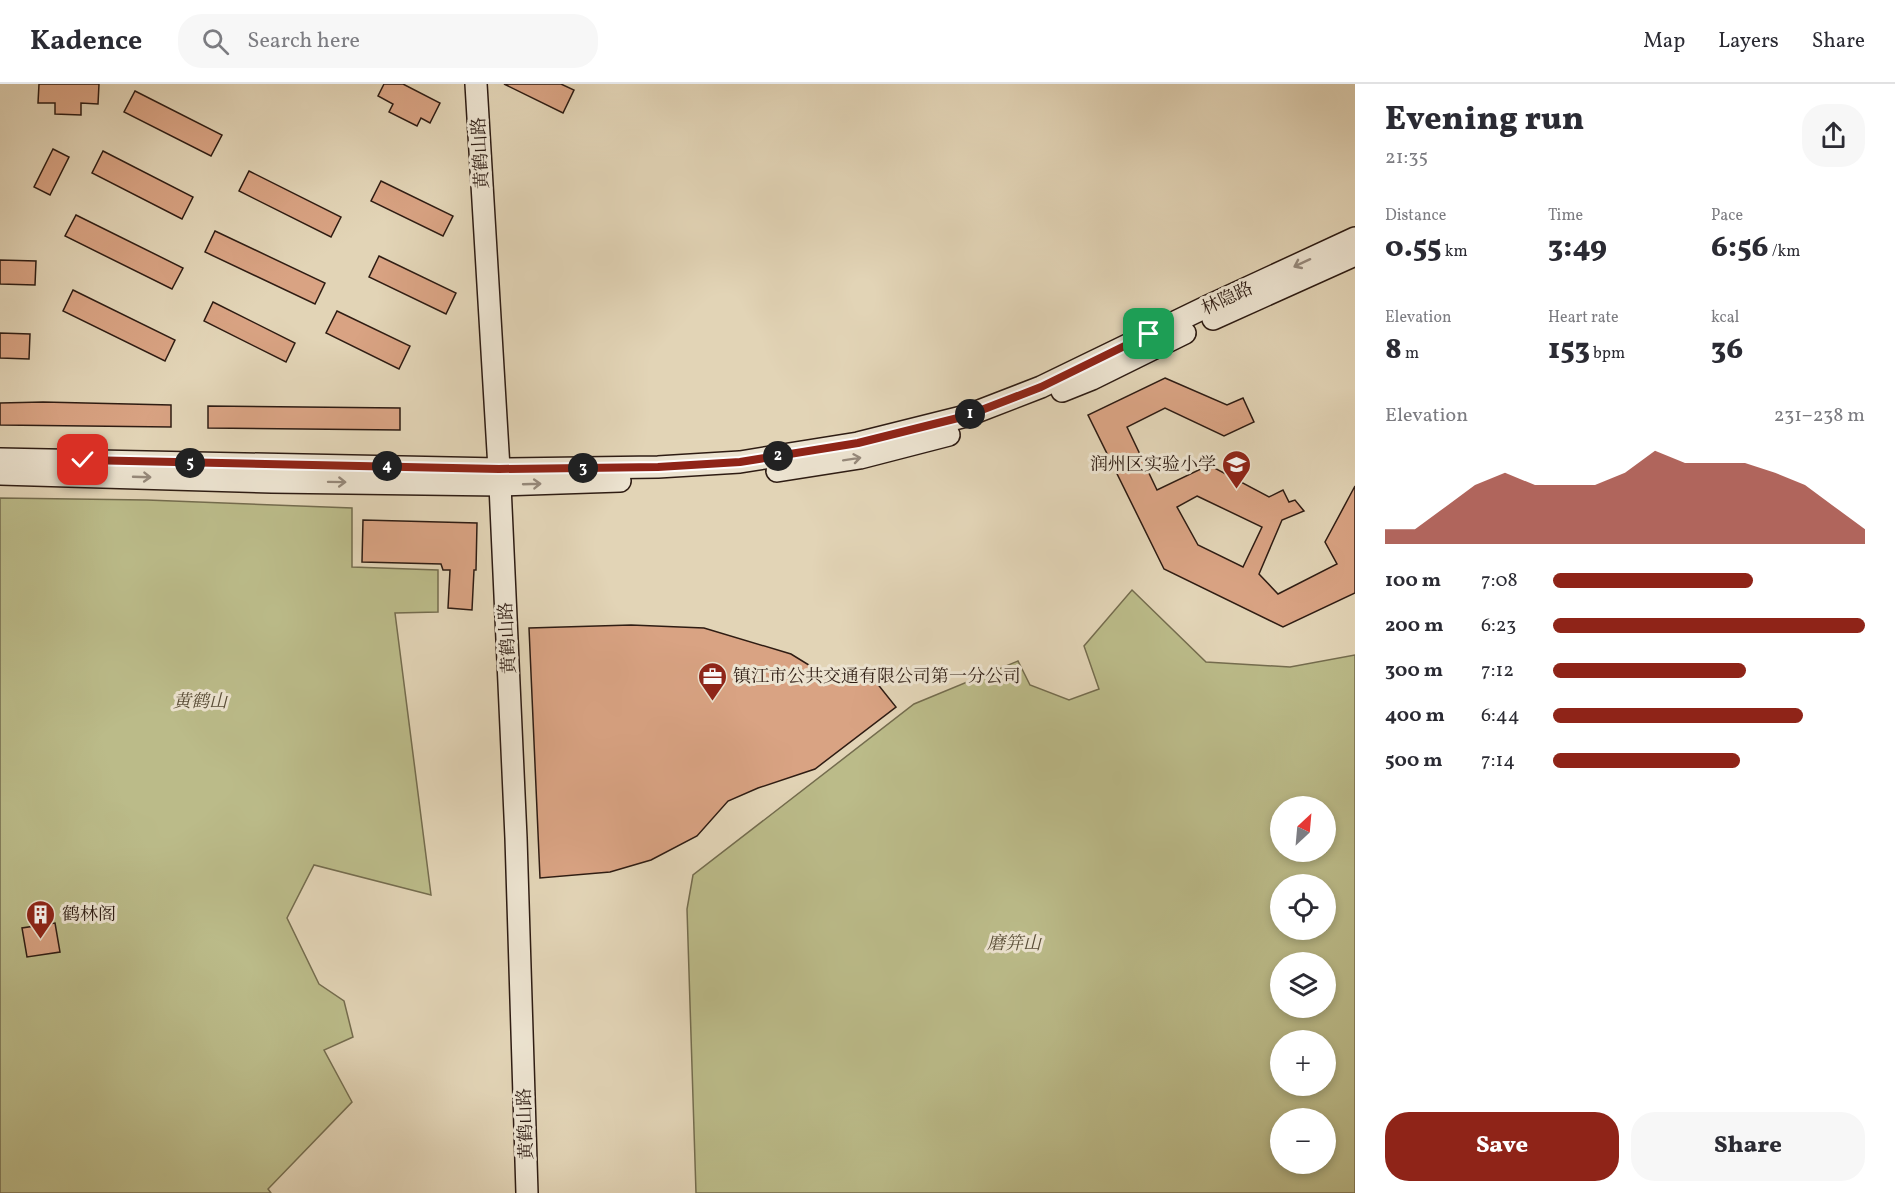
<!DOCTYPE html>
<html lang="en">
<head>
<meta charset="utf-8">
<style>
  :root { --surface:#fff; --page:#f7f7f7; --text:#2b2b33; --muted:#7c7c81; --line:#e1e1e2; --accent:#8f2418 }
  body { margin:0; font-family:Vollkorn,"Noto Serif SC",serif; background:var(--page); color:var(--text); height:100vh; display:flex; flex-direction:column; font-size:22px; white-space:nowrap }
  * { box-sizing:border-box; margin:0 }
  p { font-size:20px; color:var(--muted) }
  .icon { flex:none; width:33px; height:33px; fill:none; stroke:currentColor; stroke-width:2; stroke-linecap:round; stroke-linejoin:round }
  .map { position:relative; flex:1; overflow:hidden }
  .drawer { display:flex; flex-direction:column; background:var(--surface); width:540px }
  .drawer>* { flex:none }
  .needle { width:39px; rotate:26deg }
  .fabs { position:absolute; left:1270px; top:712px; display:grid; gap:12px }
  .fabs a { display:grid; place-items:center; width:66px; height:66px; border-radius:50%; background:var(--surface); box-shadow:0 3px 9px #0003; font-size:30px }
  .pin { position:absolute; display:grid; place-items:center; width:51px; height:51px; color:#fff; margin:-26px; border-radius:12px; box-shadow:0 3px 9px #0006 }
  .km { position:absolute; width:30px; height:30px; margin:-15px; border-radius:50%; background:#222; color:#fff; font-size:16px; line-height:30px; text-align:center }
  .round { display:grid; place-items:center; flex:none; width:63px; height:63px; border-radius:24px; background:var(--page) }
  .summary { display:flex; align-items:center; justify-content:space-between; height:102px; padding:0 30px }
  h1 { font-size:33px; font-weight:800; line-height:45px }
  .stats { display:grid; grid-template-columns:repeat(3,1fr); gap:9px; height:102px; padding:6px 30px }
  .stats div { display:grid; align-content:center }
  .stats b { font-size:30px; font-weight:800 }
  .stats small { font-size:16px; font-weight:400 }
  .stats p { font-size:16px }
  .chart { height:168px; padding:12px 30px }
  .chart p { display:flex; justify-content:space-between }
  .chart svg { width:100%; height:108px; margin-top:6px; fill:var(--accent); opacity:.7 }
  .primary-button { display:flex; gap:12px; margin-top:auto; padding:12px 30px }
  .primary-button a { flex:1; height:69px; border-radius:24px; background:var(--accent); color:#fff; font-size:24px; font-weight:800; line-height:69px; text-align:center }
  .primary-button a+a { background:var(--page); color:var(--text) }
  ul { padding:0 30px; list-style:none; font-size:20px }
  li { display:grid; grid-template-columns:96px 72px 1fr; align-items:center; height:45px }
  li i { height:15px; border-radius:8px; background:var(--accent) }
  header { display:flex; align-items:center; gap:36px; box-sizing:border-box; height:84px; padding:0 30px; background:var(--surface); border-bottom:2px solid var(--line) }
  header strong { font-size:28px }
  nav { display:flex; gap:33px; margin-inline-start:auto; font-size:21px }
  .search { width:420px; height:54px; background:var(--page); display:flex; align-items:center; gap:15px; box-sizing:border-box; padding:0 21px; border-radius:24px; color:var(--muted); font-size:22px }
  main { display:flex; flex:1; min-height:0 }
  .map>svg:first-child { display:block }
  .green { fill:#bbbb89; stroke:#746c4e; stroke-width:1.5; fill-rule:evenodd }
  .building { fill:#d9a383; stroke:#2e1c13; stroke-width:1.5; fill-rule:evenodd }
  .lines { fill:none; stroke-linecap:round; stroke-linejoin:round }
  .secondary-casing { stroke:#2e1c13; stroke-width:24 }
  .secondary { stroke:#ece3d0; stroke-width:21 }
  .oneway { stroke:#96897b }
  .route-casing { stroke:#fff; stroke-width:12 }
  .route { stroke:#8f2418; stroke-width:8 }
  .labels { text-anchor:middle; stroke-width:6; stroke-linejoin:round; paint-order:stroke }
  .street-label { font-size:18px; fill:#2e1c13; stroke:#ece3d0 }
  .poi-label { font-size:18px; fill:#2e1c13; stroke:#ece3d0; text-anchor:start }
  .park-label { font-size:18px; font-style:italic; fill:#584c36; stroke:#ece3d0 }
</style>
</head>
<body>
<header>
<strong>Kadence</strong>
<div class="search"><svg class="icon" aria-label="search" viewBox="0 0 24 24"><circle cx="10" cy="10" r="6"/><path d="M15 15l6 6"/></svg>Search here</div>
<nav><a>Map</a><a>Layers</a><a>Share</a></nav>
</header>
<main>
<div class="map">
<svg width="1355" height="1109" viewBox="0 0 1355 1109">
  <rect width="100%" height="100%" fill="#e2d4b6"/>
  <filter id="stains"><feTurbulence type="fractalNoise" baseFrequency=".00333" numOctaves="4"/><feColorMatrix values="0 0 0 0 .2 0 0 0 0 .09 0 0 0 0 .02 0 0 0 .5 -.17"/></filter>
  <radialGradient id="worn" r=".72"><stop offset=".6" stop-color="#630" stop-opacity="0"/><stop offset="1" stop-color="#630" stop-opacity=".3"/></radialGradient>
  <g class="green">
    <polygon points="0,414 147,416 352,424 352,483 438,486 438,528 395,529 431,811 314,781 287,834 319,900 344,917 353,953 324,966 352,1018 268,1105 271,1109 0,1109"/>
    <path d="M1132 506 1206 578 1290 583 1355 571V1109H696L687 825 693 791 914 620 1018 577 1030 601 1069 616 1099 605 1084 562ZM1281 723H1326V768H1281ZM1281 801H1326V846H1281ZM1281 879H1326V924H1281ZM1281 957H1326V1002H1281ZM1281 1035H1326V1080H1281Z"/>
  </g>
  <g class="building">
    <polygon points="39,0 99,0 98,20 81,19 81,31 55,30 55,19 38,19"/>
    <polygon points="384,0 403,0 440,19 430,39 421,34 417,42 389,28 393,20 378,12"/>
    <polygon points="504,0 561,0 574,6 563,29"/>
    <polygon points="135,7 222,51 211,72 124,28"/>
    <polygon points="53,65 69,73 50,111 34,103"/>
    <polygon points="103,67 193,113 182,135 92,89"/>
    <polygon points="249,87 341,133 331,153 239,107"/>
    <polygon points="381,97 453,132 443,152 371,117"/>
    <polygon points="76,131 183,184 172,205 65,152"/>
    <polygon points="215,147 325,199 315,220 205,168"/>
    <polygon points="379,172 456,209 446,230 369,193"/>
    <polygon points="0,176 36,177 35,201 0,200"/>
    <polygon points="73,206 175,256 165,277 63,227"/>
    <polygon points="213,218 295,259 286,278 204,237"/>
    <polygon points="337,227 410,262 399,285 326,249"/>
    <polygon points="0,249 30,250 29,275 0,274"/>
    <path d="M1165 294 1227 321 1243 314 1254 338 1224 352 1165 324 1127 343 1157 406 1209 381 1269 413 1283 406 1289 418 1295 416 1304 427 1282 436 1259 490 1278 510 1337 480 1325 458 1355 402V509L1283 543 1164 485 1088 331ZM1197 412 1262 443 1243 483 1198 461 1177 423Z"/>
    <polygon points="43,318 171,321 171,343 0,341 0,319"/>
    <polygon points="208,322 400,324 400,346 208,344"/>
    <polygon points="363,436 477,439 476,486 474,486 472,526 448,524 450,486 443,486 441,480 362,478"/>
    <polygon points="631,541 704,544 791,570 825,591 872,593 896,623 815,685 758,704 728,717 697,752 651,776 610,788 540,794 529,544"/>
    <polygon points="55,839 60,868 27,873 22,844"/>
  </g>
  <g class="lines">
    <defs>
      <g id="secondary">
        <polyline points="476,0 500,401 516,754 527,1109"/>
        <polyline points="1213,235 1355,171"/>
        <polyline points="1062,307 1092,295 1185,249"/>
        <polyline points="0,375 499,385 658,383 740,378 858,359 966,332 1041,303 1208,222 1355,154"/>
        <polyline points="777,387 860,374 949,351"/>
        <polyline points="0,390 272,398 500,401 620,397"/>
      </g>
    </defs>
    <use href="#secondary" class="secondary-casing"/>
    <use href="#secondary" class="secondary"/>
  </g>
  <defs><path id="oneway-shaft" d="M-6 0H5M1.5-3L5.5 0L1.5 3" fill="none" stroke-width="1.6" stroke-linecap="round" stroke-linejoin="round" transform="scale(1.5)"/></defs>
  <g class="oneway">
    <use href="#oneway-shaft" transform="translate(1302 179) rotate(155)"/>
    <use href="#oneway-shaft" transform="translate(852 375) rotate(-9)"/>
    <use href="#oneway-shaft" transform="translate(142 393) rotate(2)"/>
    <use href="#oneway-shaft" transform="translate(337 398) rotate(1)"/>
    <use href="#oneway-shaft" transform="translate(532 400) rotate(-2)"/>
  </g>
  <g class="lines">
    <defs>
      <polyline id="route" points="83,376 499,385 658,383 740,378 858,359 966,332 1041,303 1149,250"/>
    </defs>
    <use href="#route" class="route-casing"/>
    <use href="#route" class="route"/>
  </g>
  <defs>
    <symbol id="school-pin" viewBox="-11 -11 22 30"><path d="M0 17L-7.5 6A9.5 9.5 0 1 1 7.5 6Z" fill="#8f2418" stroke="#ece3d0"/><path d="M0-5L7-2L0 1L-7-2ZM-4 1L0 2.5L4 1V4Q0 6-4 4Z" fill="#fff"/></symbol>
    <symbol id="office-pin" viewBox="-11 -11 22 30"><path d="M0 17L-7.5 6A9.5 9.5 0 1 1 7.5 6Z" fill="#8f2418" stroke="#ece3d0"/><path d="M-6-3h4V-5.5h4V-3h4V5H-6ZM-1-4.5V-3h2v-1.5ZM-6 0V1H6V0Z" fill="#fff"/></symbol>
    <symbol id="building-pin" viewBox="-11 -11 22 30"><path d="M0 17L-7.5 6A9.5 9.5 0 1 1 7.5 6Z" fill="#8f2418" stroke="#ece3d0"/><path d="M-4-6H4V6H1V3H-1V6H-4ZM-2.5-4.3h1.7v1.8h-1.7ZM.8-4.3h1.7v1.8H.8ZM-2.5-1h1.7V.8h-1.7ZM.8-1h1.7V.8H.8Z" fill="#fff"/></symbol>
  </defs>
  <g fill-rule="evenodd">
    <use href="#school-pin" x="1220" y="364" width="33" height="45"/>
    <use href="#office-pin" x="696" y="576" width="33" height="45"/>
    <use href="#building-pin" x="24" y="814" width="33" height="45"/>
  </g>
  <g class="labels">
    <g class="street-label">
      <text transform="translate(480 69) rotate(-93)" y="6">黄鹤山路</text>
      <text transform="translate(1227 214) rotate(-25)" y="6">林隐路</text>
      <text transform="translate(507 554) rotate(-93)" y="6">黄鹤山路</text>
      <text transform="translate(525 1040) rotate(-92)" y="6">黄鹤山路</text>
    </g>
    <g class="poi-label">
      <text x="1216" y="386" text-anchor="end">润州区实验小学</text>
      <text x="733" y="598">镇江市公共交通有限公司第一分公司</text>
      <text x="62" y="836">鹤林阁</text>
    </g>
    <g class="park-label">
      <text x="200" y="623">黄鹤山</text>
      <text x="1014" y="865">磨笄山</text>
    </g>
  </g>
  <rect width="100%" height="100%" filter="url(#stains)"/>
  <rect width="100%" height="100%" fill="url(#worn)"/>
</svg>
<div class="fabs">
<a><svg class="needle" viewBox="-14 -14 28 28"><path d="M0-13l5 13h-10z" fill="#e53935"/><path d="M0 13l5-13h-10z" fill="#7c7c81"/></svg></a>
<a><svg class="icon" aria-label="locate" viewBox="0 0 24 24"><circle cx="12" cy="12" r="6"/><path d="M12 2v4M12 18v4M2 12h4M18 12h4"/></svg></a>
<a><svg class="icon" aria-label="layers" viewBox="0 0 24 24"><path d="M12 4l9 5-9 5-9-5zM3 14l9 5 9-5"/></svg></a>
<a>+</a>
<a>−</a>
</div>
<div class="pin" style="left:1149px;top:250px;background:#1e9e55"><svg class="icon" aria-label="arrive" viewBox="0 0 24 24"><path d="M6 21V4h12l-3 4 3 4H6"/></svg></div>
<div class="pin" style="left:83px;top:376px;background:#d93025"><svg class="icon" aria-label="check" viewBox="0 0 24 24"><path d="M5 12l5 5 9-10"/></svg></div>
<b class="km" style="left:970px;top:330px">1</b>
<b class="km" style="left:778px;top:372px">2</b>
<b class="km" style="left:583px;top:384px">3</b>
<b class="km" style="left:387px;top:382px">4</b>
<b class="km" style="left:190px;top:379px">5</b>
</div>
<section class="drawer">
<div class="summary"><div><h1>Evening run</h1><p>21:35</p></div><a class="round"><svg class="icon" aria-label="share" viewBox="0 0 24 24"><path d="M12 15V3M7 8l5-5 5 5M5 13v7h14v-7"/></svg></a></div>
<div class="stats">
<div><p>Distance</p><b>0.55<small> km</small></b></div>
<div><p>Time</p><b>3:49</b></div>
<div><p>Pace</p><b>6:56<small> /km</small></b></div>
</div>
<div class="stats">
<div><p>Elevation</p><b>8<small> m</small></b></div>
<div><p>Heart rate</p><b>153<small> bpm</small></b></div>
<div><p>kcal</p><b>36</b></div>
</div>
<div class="chart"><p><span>Elevation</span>231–238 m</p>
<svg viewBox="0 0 160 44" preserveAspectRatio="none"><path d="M0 44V38L10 38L20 29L30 20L40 15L50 20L60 20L70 20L80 15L90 6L100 11L110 11L120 11L130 15L140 20L150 29L160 38V44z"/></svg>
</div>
<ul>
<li><b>100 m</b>7:08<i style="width:64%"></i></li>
<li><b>200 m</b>6:23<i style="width:100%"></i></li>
<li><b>300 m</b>7:12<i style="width:62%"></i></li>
<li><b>400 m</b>6:44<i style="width:80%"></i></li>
<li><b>500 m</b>7:14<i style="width:60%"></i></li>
</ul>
<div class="primary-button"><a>Save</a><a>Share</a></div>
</section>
</main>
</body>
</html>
